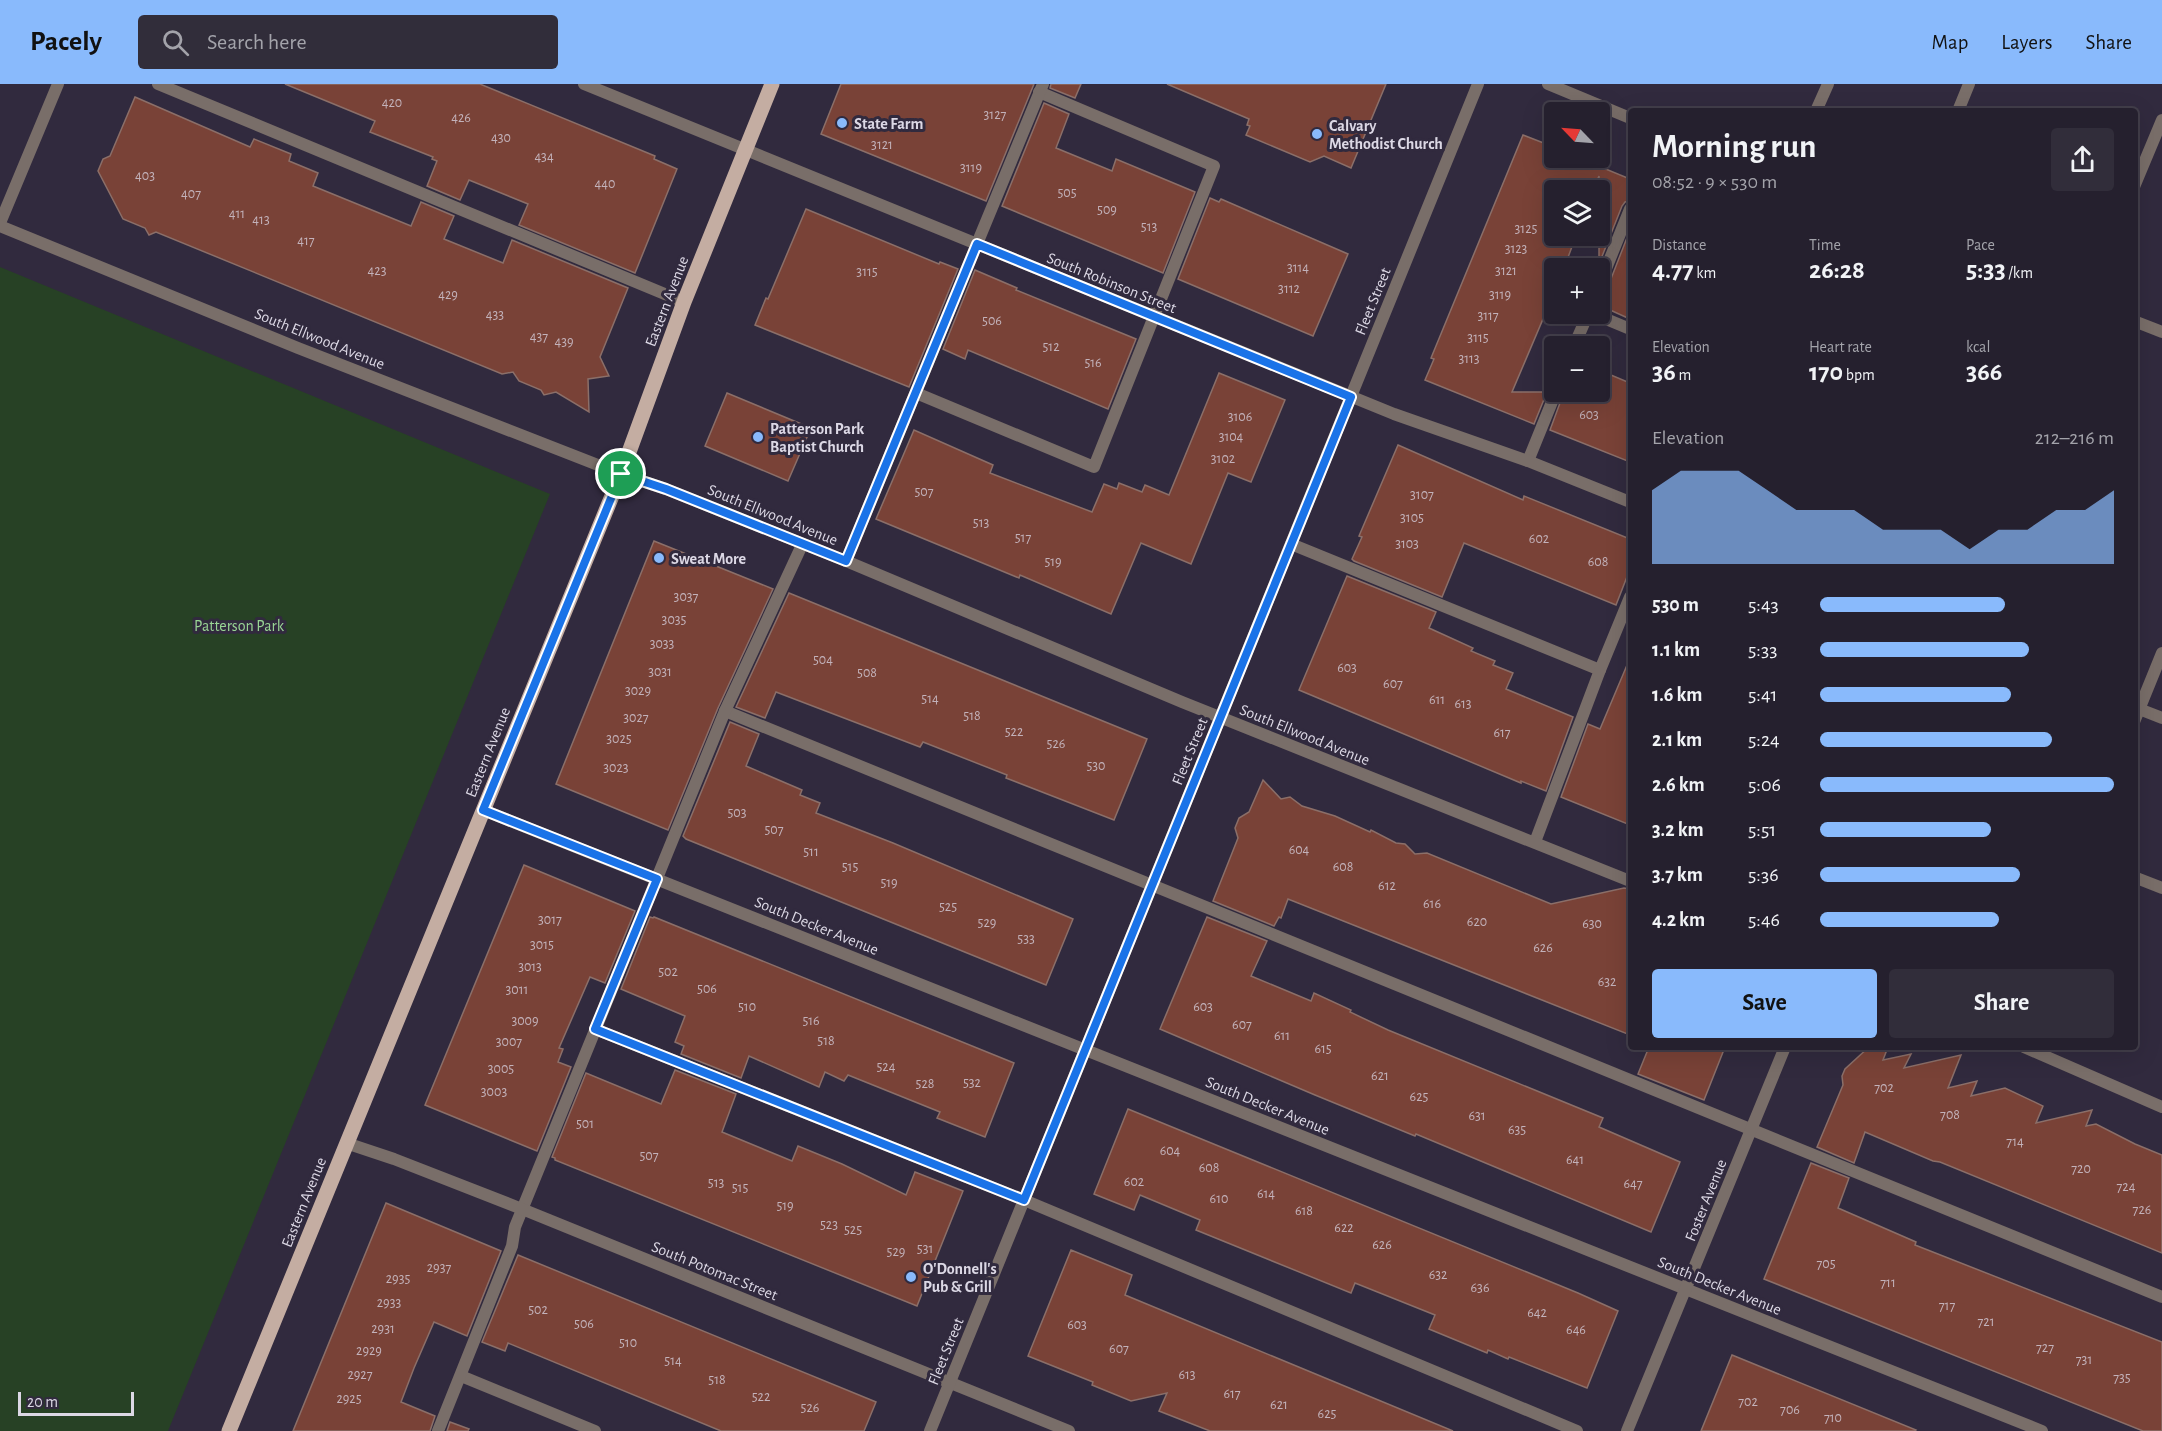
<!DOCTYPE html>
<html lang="en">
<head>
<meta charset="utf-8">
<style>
  :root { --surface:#25202e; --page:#312d3a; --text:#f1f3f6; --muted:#a3a3aa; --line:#423e4a; --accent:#89bafc }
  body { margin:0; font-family:"Alegreya Sans",sans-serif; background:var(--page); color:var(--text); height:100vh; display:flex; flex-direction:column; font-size:22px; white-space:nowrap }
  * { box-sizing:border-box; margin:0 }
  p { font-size:20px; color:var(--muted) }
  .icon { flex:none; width:33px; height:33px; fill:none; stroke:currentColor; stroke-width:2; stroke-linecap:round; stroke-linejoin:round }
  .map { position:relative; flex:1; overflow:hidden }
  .panel { position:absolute; left:1628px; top:24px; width:510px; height:942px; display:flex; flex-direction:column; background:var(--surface); border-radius:6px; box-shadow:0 6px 24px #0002,0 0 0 2px var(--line) }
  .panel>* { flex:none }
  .needle { width:39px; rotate:295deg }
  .tools { position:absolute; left:1544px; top:18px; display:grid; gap:12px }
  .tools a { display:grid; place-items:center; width:66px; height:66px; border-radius:6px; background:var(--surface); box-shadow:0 6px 24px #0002,0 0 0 2px var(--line); font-size:30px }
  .scale { position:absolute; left:18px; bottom:15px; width:116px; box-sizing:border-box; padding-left:6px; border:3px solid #dcd8e5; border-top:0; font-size:16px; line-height:21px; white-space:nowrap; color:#dcd8e5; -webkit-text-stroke:4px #312a3e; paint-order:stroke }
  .pin { position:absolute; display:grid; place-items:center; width:51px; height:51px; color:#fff; margin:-26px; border:3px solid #fff; border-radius:50%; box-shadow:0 2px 6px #0007 }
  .round { display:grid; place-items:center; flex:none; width:63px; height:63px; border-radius:6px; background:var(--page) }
  .overview { display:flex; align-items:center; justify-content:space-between; height:102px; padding:0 24px }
  h1 { font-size:33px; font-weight:700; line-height:45px }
  .metrics { display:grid; grid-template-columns:repeat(3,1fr); gap:9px; height:102px; padding:6px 24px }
  .metrics div { display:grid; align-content:center }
  .metrics b { font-size:26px; font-weight:700 }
  .metrics small { font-size:16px; font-weight:400 }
  .metrics p { font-size:16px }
  .chart { height:168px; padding:12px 24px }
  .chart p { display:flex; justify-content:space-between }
  .chart svg { width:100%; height:108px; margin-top:6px; fill:var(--accent); opacity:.7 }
  .cta { display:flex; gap:12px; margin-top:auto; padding:12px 24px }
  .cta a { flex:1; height:69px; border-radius:6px; background:var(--accent); color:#111; font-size:24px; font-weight:700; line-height:69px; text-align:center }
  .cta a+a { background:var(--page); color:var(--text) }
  ul { padding:0 24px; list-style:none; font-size:20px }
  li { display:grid; grid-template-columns:96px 72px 1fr; align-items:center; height:45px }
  li i { height:15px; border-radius:8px; background:var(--accent) }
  header { display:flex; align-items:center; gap:36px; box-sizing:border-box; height:84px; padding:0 30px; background:var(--accent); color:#111 }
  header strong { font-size:28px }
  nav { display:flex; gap:33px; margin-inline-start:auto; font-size:21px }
  .search { width:420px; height:54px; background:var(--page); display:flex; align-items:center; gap:15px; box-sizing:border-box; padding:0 21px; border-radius:6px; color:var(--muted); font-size:22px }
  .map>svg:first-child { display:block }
  .green { fill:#274125 }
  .building { fill:#794237; stroke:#8b6f69; stroke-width:1.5 }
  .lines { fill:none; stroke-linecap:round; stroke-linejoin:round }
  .service { stroke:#796e69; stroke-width:12 }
  .minor { stroke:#796e69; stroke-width:12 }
  .tertiary { stroke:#796e69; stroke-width:12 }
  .primary { stroke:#c4ada2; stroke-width:15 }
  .route-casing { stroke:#fff; stroke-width:12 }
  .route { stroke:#1a73e8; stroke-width:8 }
  .poi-dot { fill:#89bafc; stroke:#312a3e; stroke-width:2 }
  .labels { text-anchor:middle; stroke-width:6; stroke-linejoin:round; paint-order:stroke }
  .number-label { font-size:14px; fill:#c3b2ba }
  .poi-label { font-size:16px; font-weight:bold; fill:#dcd8e5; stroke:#312a3e; text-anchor:start }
  .street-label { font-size:16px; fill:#dcd8e5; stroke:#312a3e }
  .park-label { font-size:16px; fill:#99d594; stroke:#312a3e }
</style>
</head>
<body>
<header>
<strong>Pacely</strong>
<div class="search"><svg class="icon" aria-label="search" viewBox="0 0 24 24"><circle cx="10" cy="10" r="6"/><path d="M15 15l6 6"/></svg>Search here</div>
<nav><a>Map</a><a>Layers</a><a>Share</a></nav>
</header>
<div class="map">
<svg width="2162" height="1347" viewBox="0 0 2162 1347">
  <rect width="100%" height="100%" fill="#312a3e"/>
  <polygon class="green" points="0,183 550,410 168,1347 0,1347"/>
  <g class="building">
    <polygon points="285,0 480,0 655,72 654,75 677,85 635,189 519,141 528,120 469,96 460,116 427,102 437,77 432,75 433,73 370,48 375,37"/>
    <polygon points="841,0 1034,0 986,117 821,50"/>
    <polygon points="1051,0 1081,0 1075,14 1050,4"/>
    <polygon points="1167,0 1386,0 1351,84 1324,72 1310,78 1246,51 1250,42 1247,41 1249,35"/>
    <polygon points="135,13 250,63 254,55 291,70 289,77 318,89 313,102 411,142 421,118 454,132 444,155 503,179 512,156 628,204 600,273 609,292 588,295 589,328 556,308 544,311 541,306 519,297 513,288 502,290 156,148 149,151 145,144 123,135 98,87 103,75 110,72"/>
    <polygon points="1044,19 1069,30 1056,64 1112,87 1116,75 1195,108 1163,189 1002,122"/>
    <polygon points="1523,51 1554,63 1554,74 1579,74 1630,95 1630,117 1625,118 1622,122 1599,180 1599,92 1593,106 1554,106 1554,152 1576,152 1564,184 1554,184 1554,209 1512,308 1547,308 1534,340 1425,296 1434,275 1431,274"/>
    <polygon points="1210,114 1219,118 1221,115 1348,170 1313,252 1178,195"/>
    <polygon points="806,125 939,180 940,178 958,185 909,303 755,241 766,214 768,215"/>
    <polygon points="1630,146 1630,235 1599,221 1599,210 1607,205"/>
    <polygon points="975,186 1017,204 1016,206 1136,255 1108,325 968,266 965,275 943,265"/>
    <polygon points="1599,286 1630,299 1630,378 1550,346 1564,308 1599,308"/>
    <polygon points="1219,289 1285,316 1251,398 1228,389 1191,480 1141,459 1111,530 1020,491 1019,494 876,435 914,346 993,381 990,389 1092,428 1104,400 1117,405 1119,399 1142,408 1145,401 1169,411"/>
    <polygon points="727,309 811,344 788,397 705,362"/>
    <polygon points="1398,361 1523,416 1524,412 1630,455 1630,485 1616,521 1464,459 1442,513 1354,477 1352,475 1362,453 1359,452"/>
    <polygon points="654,457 773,505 718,624 668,746 556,700"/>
    <polygon points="1347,492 1436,528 1429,544 1473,564 1471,567 1495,577 1493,581 1513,589 1506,605 1573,633 1546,707 1521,697 1521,699 1299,606"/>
    <polygon points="789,509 1147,655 1114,736 1006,694 1007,691 923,658 920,663 776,608 765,634 736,623"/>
    <polygon points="1630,574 1630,741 1561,713 1588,640 1600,645"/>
    <polygon points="730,638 759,650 746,682 802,706 800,711 820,719 816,729 893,759 1073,835 1046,901 686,755 683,752"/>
    <polygon points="1263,696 1281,715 1290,713 1302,722 1335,732 1370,748 1371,746 1396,759 1405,760 1415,770 1427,769 1551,820 1624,804 1630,805 1630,951 1288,815 1281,834 1279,833 1274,842 1213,817 1238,754 1235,744 1239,734 1249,728"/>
    <polygon points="524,781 635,827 605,899 590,893 559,964 563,965 558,978 571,983 537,1067 425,1021"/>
    <polygon points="650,833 653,834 654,833 1014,979 985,1053 937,1034 940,1028 848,991 844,997 825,988 819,1003 749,972 741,994 681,970 684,962 675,958 685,932 621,905"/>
    <polygon points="1207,833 1267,857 1251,892 1311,917 1314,909 1351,926 1350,928 1388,946 1603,1034 1599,1043 1680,1078 1651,1148 1416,1050 1415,1052 1315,1011 1160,945"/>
    <polygon points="1649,963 1725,963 1704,1016 1638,990"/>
    <polygon points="1869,963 1888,963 1883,976 1911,970 1904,984 1961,971 1948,1004 1977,997 1971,1012 2005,1004 2043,1022 2036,1039 2092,1026 2086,1042 2096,1040 2135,1060 2162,1071 2162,1169 1940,1078 1933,1077 1865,1048 1854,1079 1817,1063 1843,1001 1842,992 1845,985"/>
    <polygon points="675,986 736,1010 722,1048 792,1077 798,1062 842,1080 906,1111 915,1088 963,1107 917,1222 555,1076 555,1074 552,1073 586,989 661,1020"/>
    <polygon points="1128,1025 1578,1209 1618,1227 1587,1304 1509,1273 1508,1275 1488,1266 1487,1269 1429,1245 1435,1231 1355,1199 1351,1209 1196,1146 1200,1136 1140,1111 1134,1126 1094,1110"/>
    <polygon points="1811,1079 1849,1094 1838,1124 1916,1158 1915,1161 2162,1258 2162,1347 2143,1347 1764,1195"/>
    <polygon points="386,1119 501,1167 467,1252 434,1238 414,1284 401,1318 435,1332 430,1347 293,1347"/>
    <polygon points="1071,1166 1132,1191 1125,1211 1453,1347 1210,1347 1159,1327 1167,1309 1131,1317 1092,1301 1093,1298 1028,1272"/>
    <polygon points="518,1171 876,1318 864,1347 721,1347 508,1259 505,1267 482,1258"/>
    <polygon points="1732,1271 1916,1346 1915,1347 1701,1347"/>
    <polygon points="450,1338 469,1345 468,1347 447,1347"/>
  </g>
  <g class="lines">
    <g class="service">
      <polyline points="158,0 684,218"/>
      <polyline points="1816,27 1828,0"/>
      <polyline points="1958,27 1969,0"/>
      <polyline points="1599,202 1630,125"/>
      <polyline points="1594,230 1630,245"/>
      <polyline points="1574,262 1588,230"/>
      <polyline points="916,309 1094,383 1214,82 1039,8"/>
      <polyline points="1528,377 1556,308"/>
      <polyline points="1291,460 1600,586"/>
      <polyline points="846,477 1043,0"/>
      <polyline points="725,627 2162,1213"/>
      <polyline points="2134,638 2162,569"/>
      <polyline points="1535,758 1600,586 1630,513"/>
      <polyline points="2134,793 2162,804"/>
      <polyline points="595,945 1024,1116 1577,1347"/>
      <polyline points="461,1292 595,1347"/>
      <polyline points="438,1347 512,1162 515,1143 725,627 802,461"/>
    </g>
    <g class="minor">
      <polyline points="584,0 1394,330 1528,377 1630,418"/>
      <polyline points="2134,103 2162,36"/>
      <polyline points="0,139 58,0"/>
      <polyline points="0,142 298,264 621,390"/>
      <polyline points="2134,623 2162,634"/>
      <polyline points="483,726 2042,1347"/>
      <polyline points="346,1059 394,1075 522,1125 1069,1347"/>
      <polyline points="1627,1347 1785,963"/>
    </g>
    <g class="tertiary">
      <polyline points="1548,0 1630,34"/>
      <polyline points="2134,237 2162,248"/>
      <polyline points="621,390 666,405 846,477 1182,618 1630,797"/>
      <polyline points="2024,963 2162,1023"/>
      <polyline points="930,1347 1478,0"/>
    </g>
    <polyline class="primary" points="229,1347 621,390 684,218 772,0"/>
  </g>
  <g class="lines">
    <defs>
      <polygon id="route" points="977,160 1351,313 1024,1116 595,945 657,795 483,726 621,390 666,405 846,477"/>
    </defs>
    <use href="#route" class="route-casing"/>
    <use href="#route" class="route"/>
  </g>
  <g class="poi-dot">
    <circle cx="842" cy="39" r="6"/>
    <circle cx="1317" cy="50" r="6"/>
    <circle cx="758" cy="353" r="6"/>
    <circle cx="659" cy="474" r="6"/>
    <circle cx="911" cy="1193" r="6"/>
  </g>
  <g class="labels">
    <g class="number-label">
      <text x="392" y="23">420</text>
      <text x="995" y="35">3127</text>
      <text x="461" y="38">426</text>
      <text x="501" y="58">430</text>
      <text x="882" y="65">3121</text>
      <text x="544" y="77">434</text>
      <text x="971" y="88">3119</text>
      <text x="145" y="96">403</text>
      <text x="605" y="104">440</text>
      <text x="1067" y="113">505</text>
      <text x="191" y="114">407</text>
      <text x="1107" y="130">509</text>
      <text x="237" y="134">411</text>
      <text x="261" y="140">413</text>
      <text x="1149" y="147">513</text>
      <text x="1526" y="149">3125</text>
      <text x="306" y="161">417</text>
      <text x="1516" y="169">3123</text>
      <text x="1298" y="188">3114</text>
      <text x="377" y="191">423</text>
      <text x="1506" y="191">3121</text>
      <text x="867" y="192">3115</text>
      <text x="1289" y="209">3112</text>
      <text x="448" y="215">429</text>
      <text x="1500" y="215">3119</text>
      <text x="495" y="235">433</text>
      <text x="1488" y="236">3117</text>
      <text x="992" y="241">506</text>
      <text x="539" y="257">437</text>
      <text x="1478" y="258">3115</text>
      <text x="564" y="262">439</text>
      <text x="1051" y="267">512</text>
      <text x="1469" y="279">3113</text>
      <text x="1093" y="283">516</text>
      <text x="1589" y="335">603</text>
      <text x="1240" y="337">3106</text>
      <text x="1231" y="357">3104</text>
      <text x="1223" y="379">3102</text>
      <text x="924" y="412">507</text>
      <text x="1422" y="415">3107</text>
      <text x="1412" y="438">3105</text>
      <text x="981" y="443">513</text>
      <text x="1023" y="458">517</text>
      <text x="1539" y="459">602</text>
      <text x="1407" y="464">3103</text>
      <text x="1053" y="482">519</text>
      <text x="1598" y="482">608</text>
      <text x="686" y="517">3037</text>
      <text x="674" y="540">3035</text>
      <text x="662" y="564">3033</text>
      <text x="823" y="580">504</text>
      <text x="1347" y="588">603</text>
      <text x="660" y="592">3031</text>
      <text x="867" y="593">508</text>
      <text x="1393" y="604">607</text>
      <text x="638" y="611">3029</text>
      <text x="930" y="619">514</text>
      <text x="1437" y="620">611</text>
      <text x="1463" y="624">613</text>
      <text x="972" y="636">518</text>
      <text x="636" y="638">3027</text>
      <text x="1014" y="652">522</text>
      <text x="1502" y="653">617</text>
      <text x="619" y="659">3025</text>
      <text x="1056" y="664">526</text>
      <text x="1096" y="686">530</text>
      <text x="616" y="688">3023</text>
      <text x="737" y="733">503</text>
      <text x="774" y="750">507</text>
      <text x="1299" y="770">604</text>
      <text x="811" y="772">511</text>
      <text x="850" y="787">515</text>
      <text x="1343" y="787">608</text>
      <text x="889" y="803">519</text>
      <text x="1387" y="806">612</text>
      <text x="1432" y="824">616</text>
      <text x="948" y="827">525</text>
      <text x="550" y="840">3017</text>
      <text x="1477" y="842">620</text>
      <text x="987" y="843">529</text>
      <text x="1592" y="844">630</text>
      <text x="1026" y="859">533</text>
      <text x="542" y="865">3015</text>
      <text x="1543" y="868">626</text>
      <text x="530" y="887">3013</text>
      <text x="668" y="892">502</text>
      <text x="1607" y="902">632</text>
      <text x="707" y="909">506</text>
      <text x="517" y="910">3011</text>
      <text x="747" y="927">510</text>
      <text x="1203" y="927">603</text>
      <text x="525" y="941">3009</text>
      <text x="811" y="941">516</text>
      <text x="1242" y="945">607</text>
      <text x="1282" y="956">611</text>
      <text x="826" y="961">518</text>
      <text x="509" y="962">3007</text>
      <text x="1323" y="969">615</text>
      <text x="886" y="987">524</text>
      <text x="501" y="989">3005</text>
      <text x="1380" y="996">621</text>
      <text x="972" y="1003">532</text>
      <text x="925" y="1004">528</text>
      <text x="1884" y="1008">702</text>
      <text x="494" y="1012">3003</text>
      <text x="1419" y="1017">625</text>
      <text x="1950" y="1035">708</text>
      <text x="1477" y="1036">631</text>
      <text x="585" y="1044">501</text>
      <text x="1517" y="1050">635</text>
      <text x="2015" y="1062">714</text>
      <text x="1170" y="1071">604</text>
      <text x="649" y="1076">507</text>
      <text x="1575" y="1080">641</text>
      <text x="1209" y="1088">608</text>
      <text x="2081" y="1089">720</text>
      <text x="1134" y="1102">602</text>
      <text x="716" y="1103">513</text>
      <text x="1633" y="1104">647</text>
      <text x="2126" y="1107">724</text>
      <text x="740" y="1108">515</text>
      <text x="1266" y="1114">614</text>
      <text x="1219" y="1119">610</text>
      <text x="785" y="1126">519</text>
      <text x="2142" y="1130">726</text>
      <text x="1304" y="1131">618</text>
      <text x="829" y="1145">523</text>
      <text x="1344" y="1148">622</text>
      <text x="853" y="1150">525</text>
      <text x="1382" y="1165">626</text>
      <text x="925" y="1169">531</text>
      <text x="896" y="1172">529</text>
      <text x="1826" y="1184">705</text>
      <text x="439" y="1188">2937</text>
      <text x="1438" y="1195">632</text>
      <text x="398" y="1199">2935</text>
      <text x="1888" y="1203">711</text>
      <text x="1480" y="1208">636</text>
      <text x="389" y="1223">2933</text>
      <text x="1947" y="1226">717</text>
      <text x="538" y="1230">502</text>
      <text x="1537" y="1233">642</text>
      <text x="1986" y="1242">721</text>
      <text x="584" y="1244">506</text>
      <text x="1077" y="1245">603</text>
      <text x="383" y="1249">2931</text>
      <text x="1576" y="1250">646</text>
      <text x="628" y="1263">510</text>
      <text x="2045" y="1268">727</text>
      <text x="1119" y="1269">607</text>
      <text x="369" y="1271">2929</text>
      <text x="2084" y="1280">731</text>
      <text x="673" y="1281">514</text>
      <text x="360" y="1295">2927</text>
      <text x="1187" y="1295">613</text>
      <text x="2122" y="1298">735</text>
      <text x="717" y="1300">518</text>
      <text x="1232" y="1314">617</text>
      <text x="761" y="1317">522</text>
      <text x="349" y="1319">2925</text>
      <text x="1748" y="1322">702</text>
      <text x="1279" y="1325">621</text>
      <text x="810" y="1328">526</text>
      <text x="1790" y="1330">706</text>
      <text x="1327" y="1334">625</text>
      <text x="1833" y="1338">710</text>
    </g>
    <g class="poi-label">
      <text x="854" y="45">State Farm</text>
      <text x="1329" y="47">Calvary<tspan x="1329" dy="18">Methodist Church</tspan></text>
      <text x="770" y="350">Patterson Park<tspan x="770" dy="18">Baptist Church</tspan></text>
      <text x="671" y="480">Sweat More</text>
      <text x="923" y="1190">O'Donnell's<tspan x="923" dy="18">Pub &amp; Grill</tspan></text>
    </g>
    <g class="street-label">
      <text transform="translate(1112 198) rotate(22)" y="6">South Robinson Street</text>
      <text transform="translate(666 217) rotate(-69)" y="6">Eastern Avenue</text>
      <text transform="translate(1372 217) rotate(-68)" y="6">Fleet Street</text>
      <text transform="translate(320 254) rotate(22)" y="6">South Ellwood Avenue</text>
      <text transform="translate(773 430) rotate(22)" y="6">South Ellwood Avenue</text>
      <text transform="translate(1305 650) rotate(22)" y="6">South Ellwood Avenue</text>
      <text transform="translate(1189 667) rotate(-68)" y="6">Fleet Street</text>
      <text transform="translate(487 668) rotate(-68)" y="6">Eastern Avenue</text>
      <text transform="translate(817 841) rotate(22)" y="6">South Decker Avenue</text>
      <text transform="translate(1268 1021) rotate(22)" y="6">South Decker Avenue</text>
      <text transform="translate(1705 1116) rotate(-68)" y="6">Foster Avenue</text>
      <text transform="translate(303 1118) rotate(-68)" y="6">Eastern Avenue</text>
      <text transform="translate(715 1186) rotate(22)" y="6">South Potomac Street</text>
      <text transform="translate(1720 1201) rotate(22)" y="6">South Decker Avenue</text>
      <text transform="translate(945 1267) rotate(-68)" y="6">Fleet Street</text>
    </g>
    <g class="park-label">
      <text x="239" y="547">Patterson Park</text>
    </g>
  </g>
</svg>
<div class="tools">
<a><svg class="needle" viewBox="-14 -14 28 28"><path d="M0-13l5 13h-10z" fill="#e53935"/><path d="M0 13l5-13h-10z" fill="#a3a3aa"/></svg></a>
<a><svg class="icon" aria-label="layers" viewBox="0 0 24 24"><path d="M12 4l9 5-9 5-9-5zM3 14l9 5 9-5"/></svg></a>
<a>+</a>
<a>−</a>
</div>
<div class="scale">20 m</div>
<div class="pin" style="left:621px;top:390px;background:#1e9e55"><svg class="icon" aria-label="arrive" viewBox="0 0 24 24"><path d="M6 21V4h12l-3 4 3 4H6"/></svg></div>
<section class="panel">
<div class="overview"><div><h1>Morning run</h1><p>08:52 · 9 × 530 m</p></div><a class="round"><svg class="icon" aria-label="share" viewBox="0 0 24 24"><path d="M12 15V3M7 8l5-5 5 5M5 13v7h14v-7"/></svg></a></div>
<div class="metrics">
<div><p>Distance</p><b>4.77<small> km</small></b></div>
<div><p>Time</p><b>26:28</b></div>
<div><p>Pace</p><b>5:33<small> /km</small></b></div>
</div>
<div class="metrics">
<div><p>Elevation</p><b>36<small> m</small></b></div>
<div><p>Heart rate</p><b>170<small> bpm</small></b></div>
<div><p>kcal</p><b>366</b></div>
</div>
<div class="chart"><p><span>Elevation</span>212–216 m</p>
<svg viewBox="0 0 160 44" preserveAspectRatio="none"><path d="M0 44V14L10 6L20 6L30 6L40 14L50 22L60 22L70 22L80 30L90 30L100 30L110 38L120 30L130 30L140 22L150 22L160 14V44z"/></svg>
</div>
<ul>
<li><b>530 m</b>5:43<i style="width:63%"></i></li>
<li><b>1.1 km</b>5:33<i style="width:71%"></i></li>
<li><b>1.6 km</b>5:41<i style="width:65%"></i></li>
<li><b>2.1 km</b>5:24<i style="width:79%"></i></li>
<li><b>2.6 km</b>5:06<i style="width:100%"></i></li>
<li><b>3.2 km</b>5:51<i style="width:58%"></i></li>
<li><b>3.7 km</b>5:36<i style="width:68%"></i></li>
<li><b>4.2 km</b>5:46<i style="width:61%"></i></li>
</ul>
<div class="cta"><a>Save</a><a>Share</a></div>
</section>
</div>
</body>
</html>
